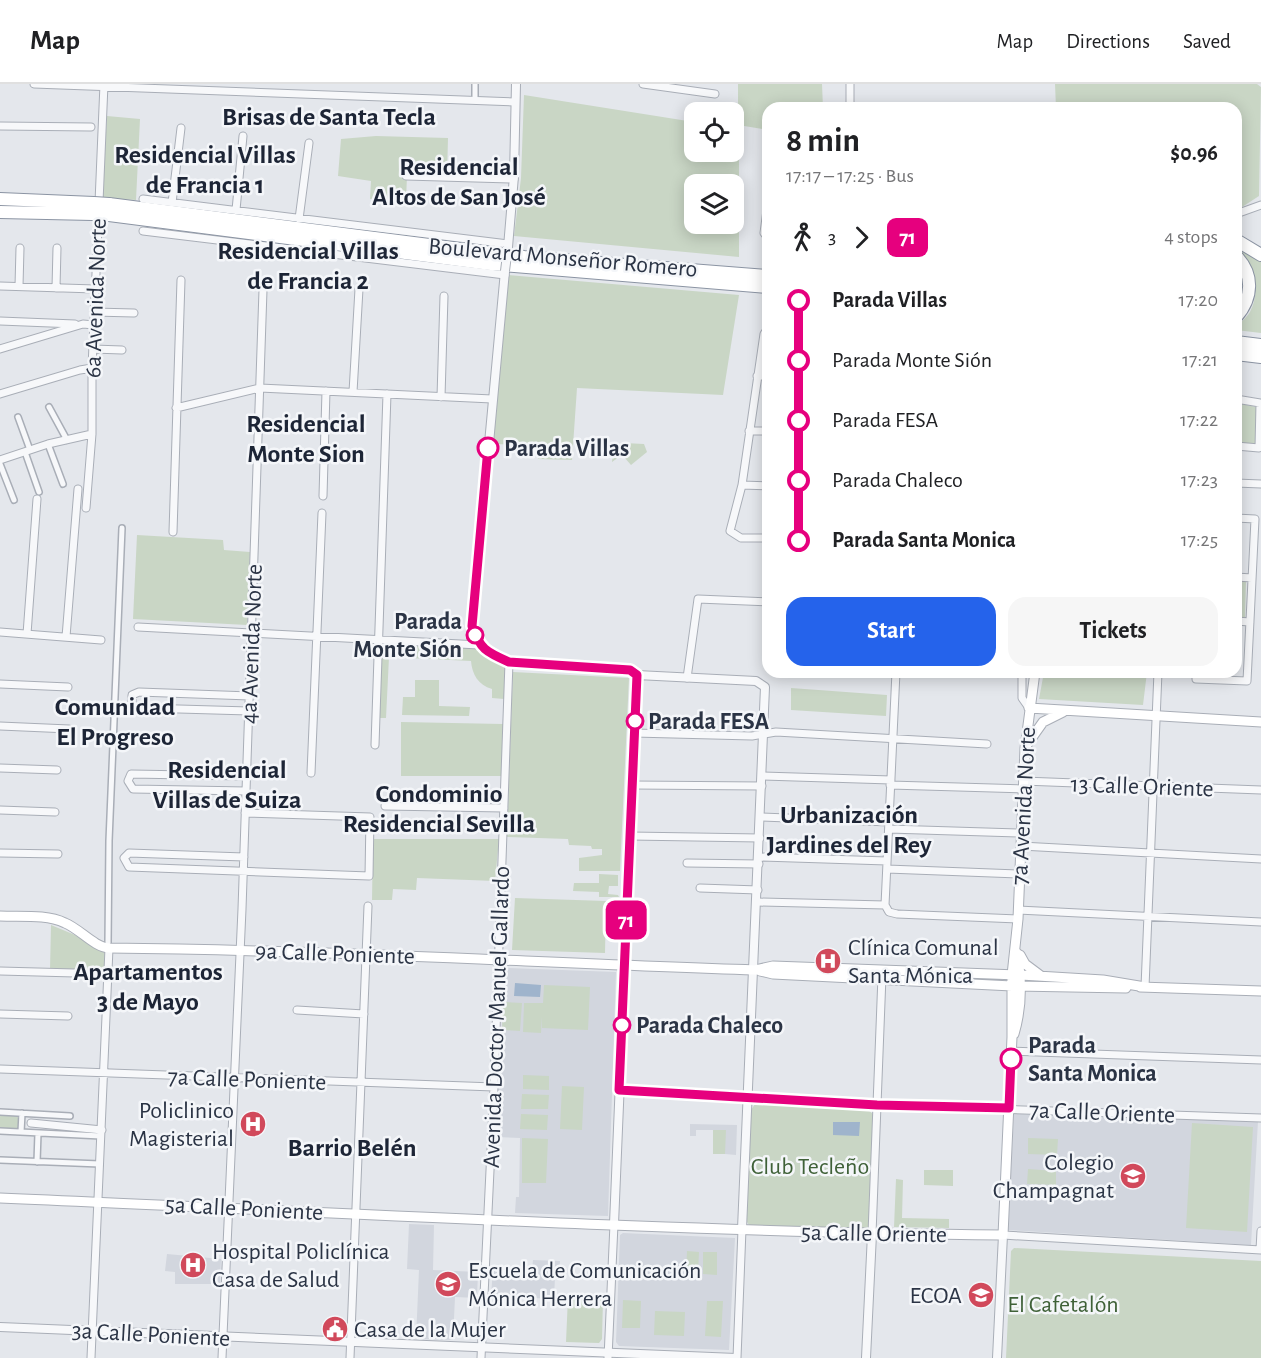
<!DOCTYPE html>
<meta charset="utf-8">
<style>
body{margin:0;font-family:"Alegreya Sans",sans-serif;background:#f6f6f6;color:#202124;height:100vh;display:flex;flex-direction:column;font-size:22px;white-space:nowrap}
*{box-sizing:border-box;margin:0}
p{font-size:20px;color:#757577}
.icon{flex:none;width:33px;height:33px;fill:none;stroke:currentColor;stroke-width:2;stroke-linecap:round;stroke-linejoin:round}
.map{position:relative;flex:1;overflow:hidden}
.drawer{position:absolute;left:762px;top:18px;width:480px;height:576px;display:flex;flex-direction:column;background:#fff;border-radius:18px;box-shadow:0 3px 15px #0003}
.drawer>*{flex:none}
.badge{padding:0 12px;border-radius:9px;font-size:21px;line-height:39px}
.fabs{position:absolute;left:684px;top:18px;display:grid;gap:12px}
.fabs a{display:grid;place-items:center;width:60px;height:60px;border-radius:12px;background:#fff;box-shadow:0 3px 15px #0003;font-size:30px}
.map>.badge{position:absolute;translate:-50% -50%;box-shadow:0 0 0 3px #fff}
.legs{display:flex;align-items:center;gap:9px;height:66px;padding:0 24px;font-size:20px}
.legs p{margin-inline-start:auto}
.headline{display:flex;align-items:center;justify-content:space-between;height:102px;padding:0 24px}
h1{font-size:33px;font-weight:700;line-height:45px}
.action{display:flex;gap:12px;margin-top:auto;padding:12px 24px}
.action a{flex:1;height:69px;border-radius:18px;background:#2563eb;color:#fff;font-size:24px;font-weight:700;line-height:69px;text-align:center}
.action a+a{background:#f6f6f6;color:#202124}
ul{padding:0 24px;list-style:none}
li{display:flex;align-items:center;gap:21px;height:60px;font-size:22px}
li i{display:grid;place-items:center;width:9px;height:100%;margin:0 8px;background:currentColor}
li i::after{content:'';width:15px;height:15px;margin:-8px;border:4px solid;border-radius:50%;background:#fff}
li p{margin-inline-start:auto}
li:first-child i{background:linear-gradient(#0000 50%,currentColor 0)}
li:last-child i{background:linear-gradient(currentColor 50%,#0000 0)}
header{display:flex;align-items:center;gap:36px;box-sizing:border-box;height:84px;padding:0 30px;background:#fff;border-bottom:2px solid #e0e0e0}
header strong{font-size:28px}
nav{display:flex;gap:33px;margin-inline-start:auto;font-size:21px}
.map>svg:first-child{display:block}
.built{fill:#d2d6de}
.green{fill:#c9d6c5;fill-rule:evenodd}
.water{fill:#9fb4cc}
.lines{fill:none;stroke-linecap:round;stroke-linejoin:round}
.pedestrian-casing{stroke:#a9aeb7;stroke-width:8}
.minor-casing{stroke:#a9aeb7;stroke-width:9}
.tertiary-casing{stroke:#a9aeb7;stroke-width:10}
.secondary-casing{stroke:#a9aeb7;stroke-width:11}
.trunk-casing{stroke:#8b94a3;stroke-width:14}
.pedestrian{stroke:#f7f8fa;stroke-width:5}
.minor{stroke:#f7f8fa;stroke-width:7}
.tertiary{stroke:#f7f8fa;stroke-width:8}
.secondary{stroke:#fff;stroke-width:9}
.trunk{stroke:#fff;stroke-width:12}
.tertiary-bridge-casing{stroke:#a9aeb7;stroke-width:10;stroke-linecap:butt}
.trunk-bridge-casing{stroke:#8b94a3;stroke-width:14;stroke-linecap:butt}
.tertiary-bridge{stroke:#f7f8fa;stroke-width:8}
.trunk-bridge{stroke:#fff;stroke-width:12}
.line-1-casing{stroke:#fff;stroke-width:14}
.line-1{stroke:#e6007e;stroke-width:9}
.stop-1-dot{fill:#fff;stroke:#e6007e;stroke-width:3}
.labels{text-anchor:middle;stroke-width:5;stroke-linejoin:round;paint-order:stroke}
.street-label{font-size:24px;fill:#2b3445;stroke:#f4f6f9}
.stop-label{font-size:24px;font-weight:bold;fill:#2b3445;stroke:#f4f6f9;text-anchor:start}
.poi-label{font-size:24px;fill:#2b3445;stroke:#f4f6f9;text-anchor:start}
.park-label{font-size:24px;fill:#3f6138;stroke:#f4f6f9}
.neighbourhood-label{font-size:26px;font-weight:bold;fill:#1d2536;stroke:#f4f6f9}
</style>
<header>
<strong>Map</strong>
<nav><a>Map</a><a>Directions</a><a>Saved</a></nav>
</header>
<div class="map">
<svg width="1261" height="1274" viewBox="0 0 1261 1274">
<rect width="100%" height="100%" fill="#e4e7ec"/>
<path class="built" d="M505 884 616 888 608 1132 515 1129 516 1113H519L520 1054 495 1053Z
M1014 1030 1258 1037 1251 1161 1008 1146Z
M690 1040 737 1041 736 1071 725 1070V1046H696V1052H690Z
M409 1140 434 1141 433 1186 478 1188 477 1214 455 1213 453 1256 416 1255 419 1186 407 1185Z
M623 1149 735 1154 729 1266 619 1262 616 1258 620 1151Z
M167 1170 221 1175 220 1200H175V1188L165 1187Z
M533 1176 560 1177 559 1191 555 1192 554 1215 491 1212 493 1184 532 1186Z"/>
<path class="green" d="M738 0H822L823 24H768V46L738 41Z
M1055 0H1257L1261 3 1259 112 1236 127V24H1056Z
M524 11 694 38V68H734V45H739V173L514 152 521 94ZM694 100H734V140H694Z
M107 32 140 35 136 116 102 114Z
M376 52 448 54 447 93 407 92 406 116 370 115 371 97 338 92 341 55Z
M1236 161 1261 177V249L1236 246C1238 239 1246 235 1250 228 1261 207 1255 179 1236 165Z
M508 191 739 211 723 311 577 304 572 376 538 375V361L493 360Z
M1236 319 1256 323V360L1236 359Z
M624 359 644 360 647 368 631 381 624 373H619L612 378 613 369Z
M137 451 223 456 224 466 250 468 247 541 133 535Z
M1236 497 1246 498 1245 534 1236 533Z
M381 558 476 564 489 575 506 582 504 615 492 614V605C478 601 472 590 471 577L389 573 386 634H378Z
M513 588 629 594 620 787H579V774L602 771V765H592L591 762 569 761 568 755 507 753Z
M1044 588H1147L1143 621 1039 615Z
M415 596H439V622L470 623 469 632 402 631 403 613H415Z
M791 604 887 611 886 632 791 626Z
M401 638 503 640 502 692H401Z
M373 755H499L495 797 417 794 416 806 393 805 392 816H372Z
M599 790 618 791V802H609L608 810 618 811 619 813H599V808L573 807 574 799H599Z
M515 814 606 817 605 869 512 866Z
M51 841 75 851 105 869 104 889 50 886Z
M544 901 590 903 588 946 542 944V932L541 949 523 948 524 919H543Z
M503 918 522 919 520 947 502 946Z
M523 991 549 992V1006L523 1005Z
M562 1002 584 1003 582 1046 560 1045Z
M522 1010 549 1011 548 1025H521Z
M757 1017 864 1022 875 1032 870 1141 864 1147 751 1144 745 1135 751 1026Z
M0 1030H19L18 1046H0Z
M521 1030 548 1031 547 1046 520 1045Z
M1192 1039 1253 1043 1247 1148 1186 1144Z
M713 1046H726L725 1070H713Z
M522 1054 548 1055 546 1099H522Z
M1028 1054 1058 1055 1057 1071 1028 1070Z
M1028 1085 1056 1087V1101L1027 1100Z
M924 1086H953V1102L924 1101Z
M896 1095 903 1096 902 1134 949 1135V1144L894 1143Z
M1014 1164 1261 1177V1274H1006L1011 1167Z
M687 1167 699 1168 698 1190H686Z
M703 1168H717V1191L703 1190Z
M568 1213 603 1215 602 1255 599 1259 566 1258Z
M623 1216 641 1217 640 1244H622Z
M707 1217H723L721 1253 705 1252Z
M655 1227 685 1228 684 1252 654 1251Z"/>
<path class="water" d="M515 899 541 901 540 913 514 912Z
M833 1038H860L859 1052 833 1051Z"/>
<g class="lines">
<defs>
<path id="pedestrian" d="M475 16V0
M49 323 67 356
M18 333 30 366
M48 360 63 400
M25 368 39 408
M0 380 14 416
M108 859 109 757 122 444
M0 1028 70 1032
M0 1047 101 1052
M21 1048 22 1029
M0 1076 100 1080
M37 1078 38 1049"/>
<path id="minor" d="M34 0 515 18
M643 0 715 10
M850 0V24
M0 42 91 43
M406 92 514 95
M143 115 508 160
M768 118 764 149 768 154
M172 119 181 44
M236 126 243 52
M1236 130 1261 121
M299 135 309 59
M143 147 505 191
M0 202 95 205
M19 202 20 164
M56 204 57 164
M94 228 134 229
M0 237 75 240
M768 244 764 250 742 401 730 447 741 454H768
M0 265 83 240 94 241
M93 265 122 266
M757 292H768
M353 308 359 205
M0 310 80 286 92 284
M441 313 444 212
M1236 315 1260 319 1259 364 1236 362
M176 324 260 304 492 315
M749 347H768
M0 376 48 360 92 350
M1236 399 1261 400
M742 401 768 402
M323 412 326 307
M86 424 92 350V284L104 0
M173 448 181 196
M1236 493 1252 494
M1236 537 1250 538
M138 543 479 561
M0 548 101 556
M27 550 37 415
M66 553 78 405
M1022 588V614L1029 624
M1196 588V595L1247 597 1255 435 1236 434
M687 594 698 515 768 518
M0 600 68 603
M249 627 144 624 132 622V611L139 608 250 612
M0 642 69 645
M634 649 752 652 776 648 987 660
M375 661 387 310
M0 684 57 686
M311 689 322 429
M763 692 891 696
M1023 697 1261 706
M632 701 762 702
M890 701 1023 705
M246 707 133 705 128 697 131 690 247 692
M385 722 504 724
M0 726 55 728
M761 733 889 738
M889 745 1021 749
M630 752 760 754
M1021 762 1261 775
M0 769 58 770
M244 773 129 769 124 774 129 783 369 792 370 733 245 729
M759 773 887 777
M687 779 759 780
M887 785 1020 790
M700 804 758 806
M758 818 885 821
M885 821 896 588
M885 821 889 828 897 830 1018 835
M1018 826 1261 838
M0 887 75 889
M1145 903 1158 588
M297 926 364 930
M0 930 68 932
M1012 967 1261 976
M0 985 494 1003
M619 1007 877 1021 1261 1034
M31 1039 102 1046
M872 1150 882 892
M1003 1151 1261 1166
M1260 1166 1261 1147
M91 1274 109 864
M222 1274 242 825 263 206
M350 1274 368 822
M481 1274 494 1003 509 578
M608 1274 614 1140
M737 1274 742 1145"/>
<path id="tertiary" d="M508 163 514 92 516 0
M505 187 472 542C480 565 486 568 509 578L630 587 637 591 756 597 765 603 742 1145
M614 1140 637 591
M0 1243 736 1274
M866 1274 872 1150
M997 1274 1003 1151"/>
<path id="secondary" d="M1029 624 1261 638
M1026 662 1043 638 1063 628
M0 832C21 833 46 830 65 839 80 845 94 863 109 864 324 866 539 879 755 886L773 882 1021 891 1103 896 1145 903
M1020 871 1025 880 1041 892
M760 887 773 890 1012 902 1126 904
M1140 903 1261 907
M1014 950C1022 923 1022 896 1017 869
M0 1114C334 1128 668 1148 1003 1151L1012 953V891L1018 835 1025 664 1035 588"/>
<path id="trunk" d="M0 115 94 119
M109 120 524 173 768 192
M0 128 93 130
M109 131 491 180 768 203
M1236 156 1261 171
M1236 172C1254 190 1253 214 1236 233
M1236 258 1261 261
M1236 270 1261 273"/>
</defs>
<use href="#pedestrian" class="pedestrian-casing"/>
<use href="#minor" class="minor-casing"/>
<use href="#tertiary" class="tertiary-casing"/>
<use href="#secondary" class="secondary-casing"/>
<use href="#trunk" class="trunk-casing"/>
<use href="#pedestrian" class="pedestrian"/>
<use href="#minor" class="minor"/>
<use href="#tertiary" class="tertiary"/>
<use href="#secondary" class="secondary"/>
<use href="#trunk" class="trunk"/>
<defs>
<path id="tertiary-bridge" d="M505 187 508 163"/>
<path id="trunk-bridge" d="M94 119 109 120
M93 130 109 131"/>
</defs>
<use href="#tertiary-bridge" class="tertiary-bridge-casing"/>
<use href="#trunk-bridge" class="trunk-bridge-casing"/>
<use href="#tertiary-bridge" class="tertiary-bridge"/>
<use href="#trunk-bridge" class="trunk-bridge"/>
</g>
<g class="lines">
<defs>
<path id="line-1" d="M488 364 472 542C480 565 486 568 509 578L630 586 637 591 619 1006 877 1021 1009 1024 1011 975"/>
</defs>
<use href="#line-1" class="line-1-casing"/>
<use href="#line-1" class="line-1"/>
</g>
<defs>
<symbol id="hospital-disc" viewBox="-11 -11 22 22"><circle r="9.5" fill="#d1495b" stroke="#f4f6f9"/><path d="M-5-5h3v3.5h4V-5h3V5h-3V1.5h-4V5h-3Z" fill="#fff"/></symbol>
<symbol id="school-disc" viewBox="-11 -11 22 22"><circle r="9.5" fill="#d1495b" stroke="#f4f6f9"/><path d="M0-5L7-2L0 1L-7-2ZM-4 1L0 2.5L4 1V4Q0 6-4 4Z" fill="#fff"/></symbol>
<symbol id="university-disc" viewBox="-11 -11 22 22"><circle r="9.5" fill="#d1495b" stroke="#f4f6f9"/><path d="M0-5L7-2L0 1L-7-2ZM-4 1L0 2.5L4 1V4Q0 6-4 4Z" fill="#fff"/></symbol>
<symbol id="civic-disc" viewBox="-11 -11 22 22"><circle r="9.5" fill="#d1495b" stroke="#f4f6f9"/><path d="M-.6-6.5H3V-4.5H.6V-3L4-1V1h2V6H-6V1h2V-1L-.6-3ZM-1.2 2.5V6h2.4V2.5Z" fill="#fff"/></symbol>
</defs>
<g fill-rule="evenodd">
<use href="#hospital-disc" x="813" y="862" width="30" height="30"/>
<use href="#hospital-disc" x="238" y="1025" width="30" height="30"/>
<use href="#school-disc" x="1118" y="1077" width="30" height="30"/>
<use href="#hospital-disc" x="178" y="1166" width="30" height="30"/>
<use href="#university-disc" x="433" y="1185" width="30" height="30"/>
<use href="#school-disc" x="966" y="1196" width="30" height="30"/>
<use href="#civic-disc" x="320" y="1230" width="30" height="30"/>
</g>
<g class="stop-1-dot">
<circle cx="488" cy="364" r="10"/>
<circle cx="475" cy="551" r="8"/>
<circle cx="635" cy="637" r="8"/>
<circle cx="622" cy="941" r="8"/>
<circle cx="1011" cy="975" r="10"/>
</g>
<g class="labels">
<g class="street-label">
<text transform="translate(563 173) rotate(5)" y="8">Boulevard Monseñor Romero</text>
<text transform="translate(95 214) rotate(-88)" y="8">6a Avenida Norte</text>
<text transform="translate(251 560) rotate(-88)" y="8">4a Avenida Norte</text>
<text transform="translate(1142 702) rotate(2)" y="8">13 Calle Oriente</text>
<text transform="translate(1023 722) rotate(-87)" y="8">7a Avenida Norte</text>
<text transform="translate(335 869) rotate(2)" y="8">9a Calle Poniente</text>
<text transform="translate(496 933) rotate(-88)" y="8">Avenida Doctor Manuel Gallardo</text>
<text transform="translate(247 995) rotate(2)" y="8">7a Calle Poniente</text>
<text transform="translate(1102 1028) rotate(2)" y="8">7a Calle Oriente</text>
<text transform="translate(244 1124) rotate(3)" y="8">5a Calle Poniente</text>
<text transform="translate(874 1149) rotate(1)" y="8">5a Calle Oriente</text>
<text transform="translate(151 1250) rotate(3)" y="8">3a Calle Poniente</text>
</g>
<g class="stop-label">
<text x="504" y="372">Parada Villas</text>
<text x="462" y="545" text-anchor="end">Parada<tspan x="462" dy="28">Monte Sión</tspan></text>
<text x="648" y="645">Parada FESA</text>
<text x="636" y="949">Parada Chaleco</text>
<text x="1028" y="969">Parada<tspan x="1028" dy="28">Santa Monica</tspan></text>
</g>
<g class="poi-label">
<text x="848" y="871">Clínica Comunal<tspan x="848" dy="28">Santa Mónica</tspan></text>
<text x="234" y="1034" text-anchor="end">Policlinico<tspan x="234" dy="28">Magisterial</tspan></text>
<text x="1114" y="1086" text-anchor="end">Colegio<tspan x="1114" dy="28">Champagnat</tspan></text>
<text x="212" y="1175">Hospital Policlínica<tspan x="212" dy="28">Casa de Salud</tspan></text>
<text x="468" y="1194">Escuela de Comunicación<tspan x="468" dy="28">Mónica Herrera</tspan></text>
<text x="962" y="1219" text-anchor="end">ECOA</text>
<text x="354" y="1253">Casa de la Mujer</text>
</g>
<g class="park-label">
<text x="810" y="1090">Club Tecleño</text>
<text x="1063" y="1228">El Cafetalón</text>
</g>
<g class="neighbourhood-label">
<text x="329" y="41">Brisas de Santa Tecla</text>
<text x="205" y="79">Residencial Villas<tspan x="205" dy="30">de Francia 1</tspan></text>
<text x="459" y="91">Residencial<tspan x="459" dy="30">Altos de San José</tspan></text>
<text x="308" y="175">Residencial Villas<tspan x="308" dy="30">de Francia 2</tspan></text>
<text x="306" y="348">Residencial<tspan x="306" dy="30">Monte Sion</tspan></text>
<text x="115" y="631">Comunidad<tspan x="115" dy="30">El Progreso</tspan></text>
<text x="227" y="694">Residencial<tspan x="227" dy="30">Villas de Suiza</tspan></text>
<text x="439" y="718">Condominio<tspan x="439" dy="30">Residencial Sevilla</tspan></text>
<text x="849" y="739">Urbanización<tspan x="849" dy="30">Jardines del Rey</tspan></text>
<text x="148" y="896">Apartamentos<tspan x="148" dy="30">3 de Mayo</tspan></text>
<text x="352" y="1072">Barrio Belén</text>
</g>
</g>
</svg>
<div class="fabs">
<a><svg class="icon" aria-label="locate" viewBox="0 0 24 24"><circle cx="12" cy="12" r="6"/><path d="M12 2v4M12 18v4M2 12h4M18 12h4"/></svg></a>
<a><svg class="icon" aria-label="layers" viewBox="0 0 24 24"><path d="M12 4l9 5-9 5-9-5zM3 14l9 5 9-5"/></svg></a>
</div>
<b class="badge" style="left:626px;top:836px;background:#e6007e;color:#fff">71</b>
<section class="drawer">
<div class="headline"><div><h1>8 min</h1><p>17:17 – 17:25 · Bus</p></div><b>$0.96</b></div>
<div class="legs"><svg class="icon" aria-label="walk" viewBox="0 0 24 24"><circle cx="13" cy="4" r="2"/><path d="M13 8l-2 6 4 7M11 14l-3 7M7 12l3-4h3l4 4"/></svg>3<svg class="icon" aria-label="forward" viewBox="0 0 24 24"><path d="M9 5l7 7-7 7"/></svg><b class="badge" style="background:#e6007e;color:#fff">71</b><p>4 stops</p></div>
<ul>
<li><i style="color:#e6007e"></i><b>Parada Villas</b><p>17:20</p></li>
<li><i style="color:#e6007e"></i><span>Parada Monte Sión</span><p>17:21</p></li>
<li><i style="color:#e6007e"></i><span>Parada FESA</span><p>17:22</p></li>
<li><i style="color:#e6007e"></i><span>Parada Chaleco</span><p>17:23</p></li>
<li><i style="color:#e6007e"></i><b>Parada Santa Monica</b><p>17:25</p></li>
</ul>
<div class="action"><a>Start</a><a>Tickets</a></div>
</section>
</div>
